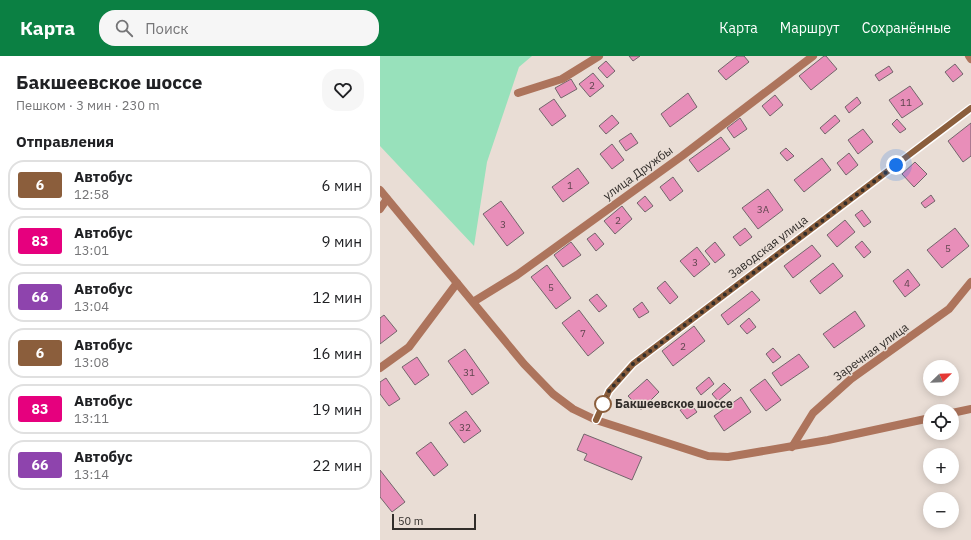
<!DOCTYPE html>
<html lang="ru">
<meta charset="utf-8">
<style>
body{margin:0;font-family:"IBM Plex Sans",sans-serif;background:#f6f6f6;color:#202124;height:100vh;display:flex;flex-direction:column;font-size:15px;white-space:nowrap}
*{box-sizing:border-box;margin:0}
p{font-size:13px;color:#757577}
.icon{flex:none;width:22px;height:22px;fill:none;stroke:currentColor;stroke-width:2;stroke-linecap:round;stroke-linejoin:round}
.map{position:relative;flex:1;overflow:hidden}
.details{display:flex;flex-direction:column;background:#fff;width:380px}
.details>*{flex:none}
.badge{padding:0 8px;border-radius:3px;font-size:14px;line-height:26px}
.needle{width:26px;rotate:67deg}
.tools{position:absolute;left:543px;top:304px;display:grid;gap:8px}
.tools a{display:grid;place-items:center;width:36px;height:36px;border-radius:50%;background:#fff;box-shadow:0 2px 10px #0003;font-size:20px}
.scale{position:absolute;left:12px;bottom:10px;width:84px;box-sizing:border-box;padding-left:4px;border:2px solid #312d2a;border-top:0;font-size:11px;line-height:14px;white-space:nowrap;color:#312d2a;-webkit-text-stroke:3px #e9ddd5;paint-order:stroke}
.you{position:absolute;width:20px;height:20px;margin:-10px;border:3px solid #fff;border-radius:50%;background:#1a73e8;box-shadow:0 0 0 6px #1a73e833}
.map>.badge{position:absolute;translate:-50% -50%;box-shadow:0 0 0 2px #fff}
h2{padding:0 16px;font-size:15px;line-height:36px}
.round{display:grid;place-items:center;flex:none;width:42px;height:42px;border-radius:16px;background:#f6f6f6}
.headline{display:flex;align-items:center;justify-content:space-between;height:68px;padding:0 16px}
h1{font-size:19px;font-weight:700;line-height:30px}
ul{padding:0;list-style:none}
li{display:flex;align-items:center;gap:12px;height:50px;margin:0 8px 6px;padding:0 8px;border:2px solid #e0e0e0;border-radius:16px}
li div{flex:1}
li b{display:block;font-size:15px}
li em{font-style:normal}
li .badge{min-width:44px;font-weight:700;text-align:center}
header{display:flex;align-items:center;gap:24px;box-sizing:border-box;height:56px;padding:0 20px;background:#0b8043;color:#fff}
header strong{font-size:19px}
nav{display:flex;gap:22px;margin-inline-start:auto;font-size:14px}
.search{width:280px;height:36px;background:#f6f6f6;display:flex;align-items:center;gap:10px;box-sizing:border-box;padding:0 14px;border-radius:16px;color:#757577;font-size:15px}
main{display:flex;flex:1;min-height:0}
.map>svg:first-child{display:block}
.green{fill:#98e1bb}
.building{fill:#e88eb9;stroke:#72666b}
.lines{fill:none;stroke-linecap:round;stroke-linejoin:round}
.minor{stroke:#ad745c;stroke-width:8}
.tertiary{stroke:#ad745c;stroke-width:8}
.line-casing{stroke:#fff;stroke-width:9}
.line{stroke:#8b5e3c;stroke-width:6}
.walk{stroke:#312d2a;stroke-width:4;stroke-dasharray:0 7.2}
.stop-dot{fill:#fff;stroke:#8b5e3c;stroke-width:2}
.labels{text-anchor:middle;stroke-width:3;stroke-linejoin:round;paint-order:stroke}
.number-label{font-size:10px;fill:#5f454e}
.street-label{font-size:12px;fill:#312d2a;stroke:#e9ddd5}
.stop-label{font-size:12px;font-weight:bold;fill:#312d2a;stroke:#e9ddd5;text-anchor:start}
</style>
<header>
<strong>Карта</strong>
<div class="search"><svg class="icon" aria-label="search" viewBox="0 0 24 24"><circle cx="10" cy="10" r="6"/><path d="M15 15l6 6"/></svg>Поиск</div>
<nav><a>Карта</a><a>Маршрут</a><a>Сохранённые</a></nav>
</header>
<main>
<section class="details">
<div class="headline"><div><h1>Бакшеевское шоссе</h1><p>Пешком · 3 мин · 230 m</p></div><a class="round"><svg class="icon" aria-label="heart" viewBox="0 0 24 24"><path d="M12 20l-8-8c-3-5 5-10 8-4 3-6 11-1 8 4z"/></svg></a></div>
<h2>Отправления</h2>
<ul>
<li><span class="badge" style="background:#8b5e3c;color:#fff">6</span><div><b>Автобус</b><p>12:58</p></div><em>6 мин</em></li>
<li><span class="badge" style="background:#e6007e;color:#fff">83</span><div><b>Автобус</b><p>13:01</p></div><em>9 мин</em></li>
<li><span class="badge" style="background:#8e44ad;color:#fff">66</span><div><b>Автобус</b><p>13:04</p></div><em>12 мин</em></li>
<li><span class="badge" style="background:#8b5e3c;color:#fff">6</span><div><b>Автобус</b><p>13:08</p></div><em>16 мин</em></li>
<li><span class="badge" style="background:#e6007e;color:#fff">83</span><div><b>Автобус</b><p>13:11</p></div><em>19 мин</em></li>
<li><span class="badge" style="background:#8e44ad;color:#fff">66</span><div><b>Автобус</b><p>13:14</p></div><em>22 мин</em></li>
</ul>
</section>
<div class="map">
<svg width="591" height="484" viewBox="0 0 591 484">
<rect width="100%" height="100%" fill="#e9ddd5"/>
<path class="green" d="M0 0H152L139 11 107 106 94 190 0 90Z"/>
<path class="building" d="M249 0H260L253 5Z
M357 0H364L369 6 346 24 338 15Z
M444 0H446L457 13 431 34 419 20Z
M226 5 235 15 227 22 218 12Z
M575 8 583 18 573 26 565 16Z
M509 10 513 16 499 25 495 19Z
M213 17 224 30 210 41 199 28Z
M191 23 197 33 181 42 175 32Z
M530 30 543 48 522 62 509 44Z
M308 37 317 51 290 71 281 58Z
M395 39 403 49 390 60 382 50Z
M477 41 481 47 469 57 465 51Z
M174 43 186 60 172 70 159 53Z
M232 59 239 67 226 78 219 70Z
M455 59 460 65 445 78 440 72Z
M360 62 367 73 354 82 347 72Z
M517 63 526 73 520 77 512 68Z
M591 67V100L583 106 568 85Z
M483 73 493 86 478 98 468 84Z
M251 77 258 87 246 95 239 85Z
M341 81 350 93 318 116 309 104Z
M232 88 244 104 232 113 220 98Z
M406 92 414 100 407 105 400 97Z
M469 97 478 109 466 119 457 107Z
M442 102 451 114 424 136 414 124Z
M535 106 547 118 534 131 522 118Z
M198 112 209 127 183 146 172 131Z
M293 121 303 135 290 145 280 131Z
M388 133 403 154 378 173 362 152Z
M551 139 555 145 545 152 541 147Z
M265 140 273 150 265 156 257 147Z
M121 145 144 177 127 190 103 158Z
M242 150 252 163 235 178 224 165Z
M482 154 491 166 484 171 475 159Z
M465 164 475 176 457 191 447 179Z
M365 172 372 181 360 190 353 181Z
M575 172 589 190 562 212 547 194Z
M215 177 224 188 216 195 207 183Z
M482 185 491 196 484 202 475 191Z
M191 186 201 199 183 211 174 199Z
M335 186 345 199 335 207 325 195Z
M432 189 441 200 413 222 404 210Z
M317 191 330 208 314 221 300 205Z
M453 207 463 220 440 238 430 225Z
M167 209 191 242 176 253 151 221Z
M528 213 540 229 525 241 513 225Z
M285 225 298 241 290 248 277 232Z
M372 235 380 244 348 269 341 259Z
M217 238 227 250 219 256 209 244Z
M262 246 269 256 259 262 253 253Z
M199 254 224 287 208 300 182 267Z
M475 255 485 270 454 292 443 278Z
M4 259 17 275 0 288V262Z
M369 262 376 271 367 278 360 270Z
M314 270 325 285 293 310 282 295Z
M393 292 401 301 393 307 386 298Z
M85 293 109 327 92 339 68 305Z
M419 298 429 311 401 330 392 317Z
M37 301 49 319 35 329 22 311Z
M329 321 334 328 321 339 316 332Z
M6 322 20 343 9 350 0 338V326Z
M267 323 279 336 261 354 248 340Z
M385 323 401 344 386 355 370 334Z
M344 327 351 334 338 345 332 338Z
M361 341 371 356 344 375 334 360Z
M310 347 317 356 307 363 300 354Z
M86 355 101 375 84 387 69 367Z
M204 378 262 401 252 424 204 404 207 398 197 394Z
M51 386 68 409 54 420 36 397Z
M0 414 25 446 12 456 0 441Z"/>
<g class="lines">
<path class="minor" d="M589 0 591 3
M138 37 182 23 219 0
M0 153 7 143
M93 246 137 219 302 100 433 0
M0 312 29 291 77 227
M216 364 229 335 253 308 591 52
M412 391 433 357 471 323 569 253 591 226"/>
<path class="tertiary" d="M0 134 144 308 173 338 193 353 216 364 328 400 348 401 448 384 550 362
M572 357 591 353"/>
</g>
<g class="lines">
<defs>
<path id="line" d="M216 364 229 335 253 308 591 52"/>
</defs>
<use href="#line" class="line-casing"/>
<use href="#line" class="line"/>
<path class="walk" d="M223 348 229 335 253 308 516 109"/>
</g>
<circle class="stop-dot" cx="223" cy="348" r="8"/>
<g class="labels">
<g class="number-label">
<text x="212" y="33">2</text>
<text x="526" y="50">11</text>
<text x="190" y="133">1</text>
<text x="383" y="157">3А</text>
<text x="238" y="168">2</text>
<text x="123" y="172">3</text>
<text x="568" y="196">5</text>
<text x="315" y="210">3</text>
<text x="527" y="231">4</text>
<text x="171" y="235">5</text>
<text x="203" y="281">7</text>
<text x="303" y="294">2</text>
<text x="89" y="320">31</text>
<text x="85" y="375">32</text>
</g>
<g class="street-label">
<text transform="translate(258 117) rotate(-36)" y="4">улица Дружбы</text>
<text transform="translate(388 191) rotate(-37)" y="4">Заводская улица</text>
<text transform="translate(491 296) rotate(-36)" y="4">Заречная улица</text>
</g>
<g class="stop-label">
<text x="235" y="352">Бакшеевское шоссе</text>
</g>
</g>
</svg>
<div class="tools">
<a><svg class="needle" viewBox="-14 -14 28 28"><path d="M0-13l5 13h-10z" fill="#e53935"/><path d="M0 13l5-13h-10z" fill="#757577"/></svg></a>
<a><svg class="icon" aria-label="locate" viewBox="0 0 24 24"><circle cx="12" cy="12" r="6"/><path d="M12 2v4M12 18v4M2 12h4M18 12h4"/></svg></a>
<a>+</a>
<a>−</a>
</div>
<div class="scale">50 m</div>
<div class="you" style="left:516px;top:109px"></div>
</div>
</main>
